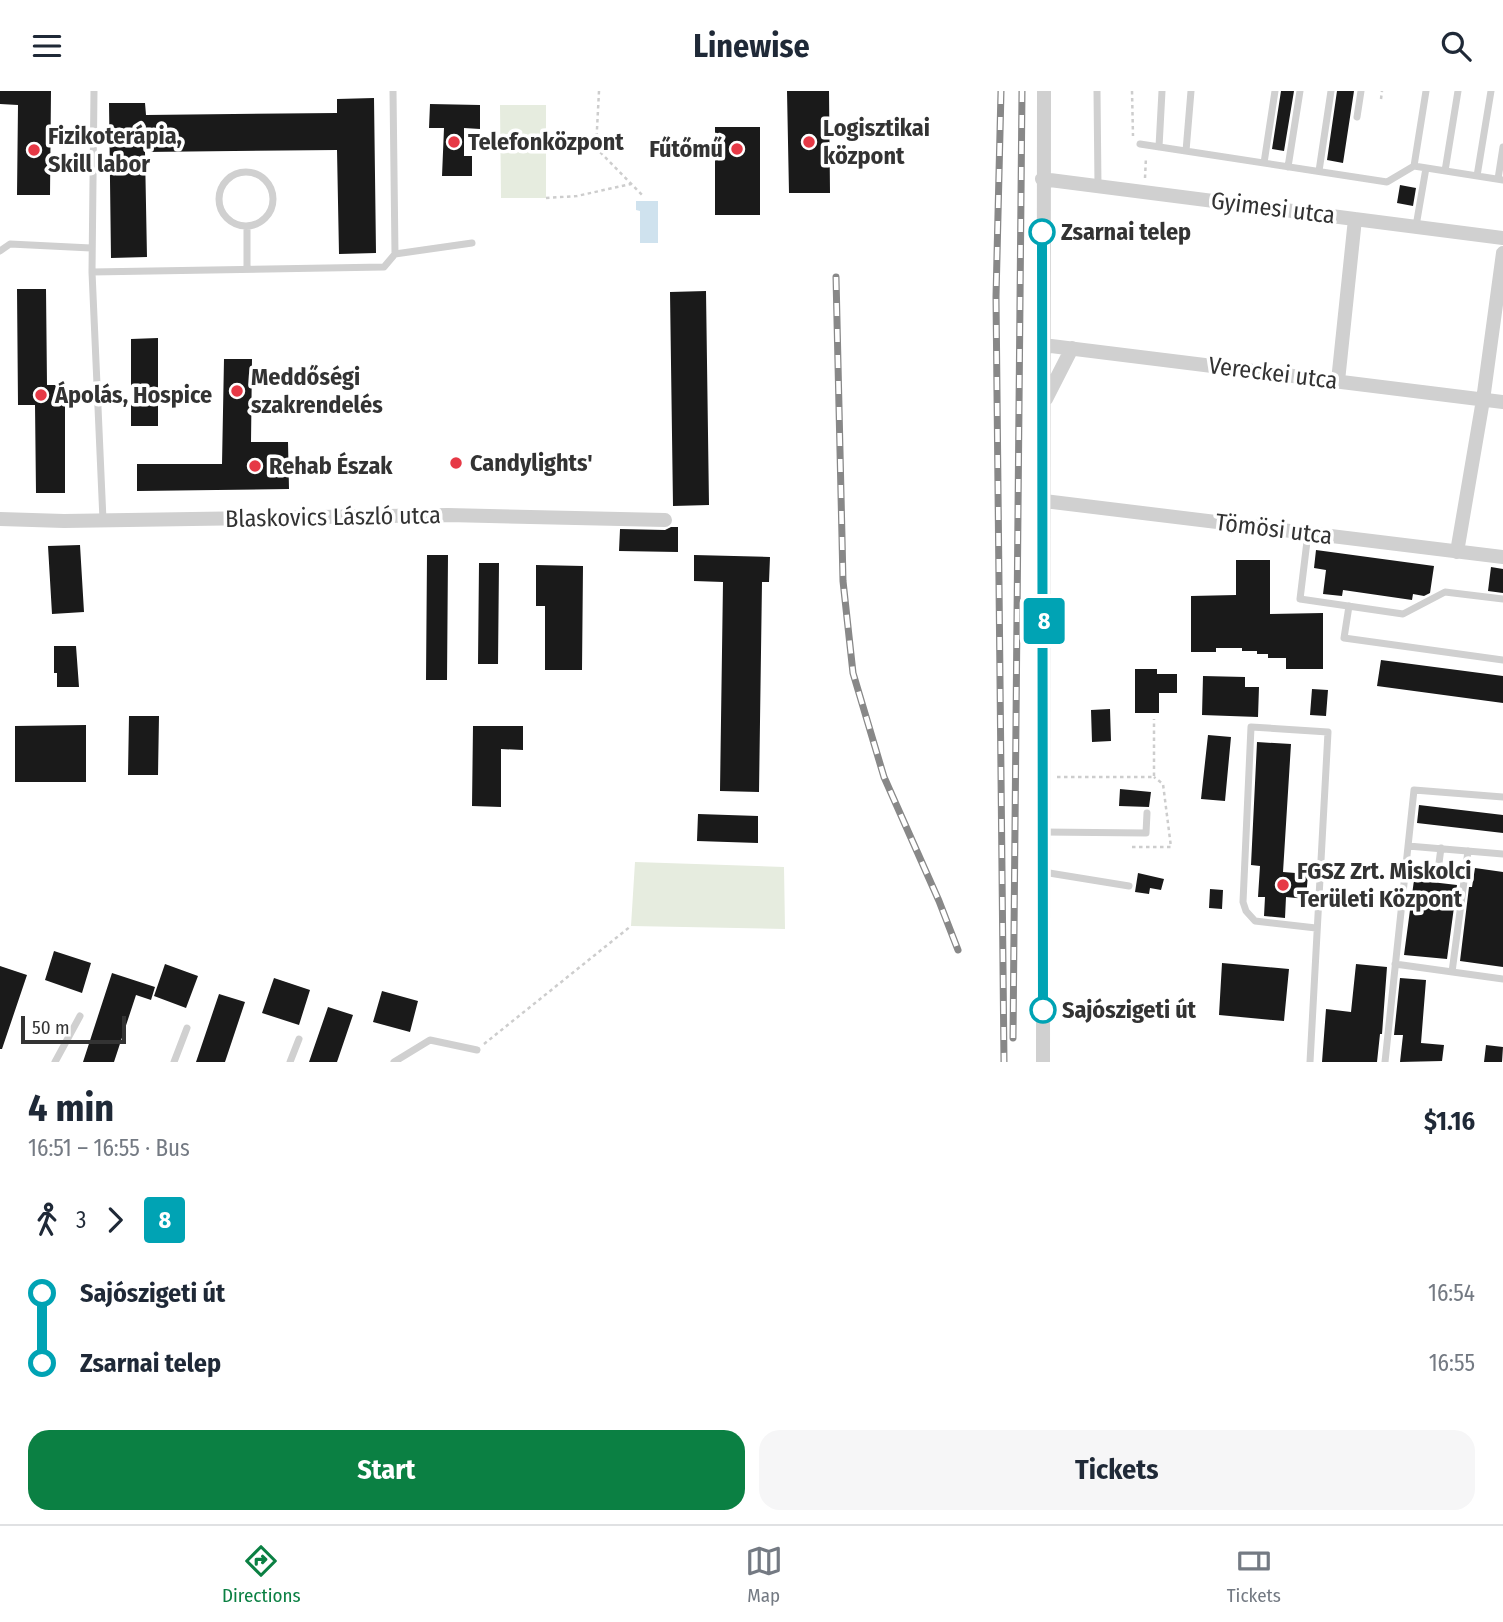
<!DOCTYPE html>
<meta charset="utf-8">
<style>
body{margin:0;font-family:"Fira Sans Condensed",sans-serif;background:#f6f6f7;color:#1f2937;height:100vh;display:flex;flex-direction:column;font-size:26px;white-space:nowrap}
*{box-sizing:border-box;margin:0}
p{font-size:23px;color:#747a83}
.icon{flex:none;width:38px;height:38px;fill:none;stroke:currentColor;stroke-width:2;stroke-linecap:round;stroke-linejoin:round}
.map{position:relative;height:971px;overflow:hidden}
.panel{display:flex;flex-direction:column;background:#fff;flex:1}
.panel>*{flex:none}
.badge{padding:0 14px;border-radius:5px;font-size:24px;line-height:46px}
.scale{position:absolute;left:21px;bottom:18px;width:105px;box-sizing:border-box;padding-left:7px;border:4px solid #333;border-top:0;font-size:19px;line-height:24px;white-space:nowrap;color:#333;-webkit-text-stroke:5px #fff;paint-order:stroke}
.map>.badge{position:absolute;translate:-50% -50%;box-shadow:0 0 0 4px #fff}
.legs{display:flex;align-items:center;gap:10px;height:77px;padding:0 28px;font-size:23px}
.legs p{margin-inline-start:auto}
.overview{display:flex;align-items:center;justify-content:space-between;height:119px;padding:0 28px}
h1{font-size:38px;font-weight:700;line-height:52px}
.primary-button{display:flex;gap:14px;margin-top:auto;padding:14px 28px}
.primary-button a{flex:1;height:80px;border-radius:21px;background:#0b8043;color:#fff;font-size:28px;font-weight:700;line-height:80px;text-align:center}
.primary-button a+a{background:#f6f6f7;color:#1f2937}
ul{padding:0 28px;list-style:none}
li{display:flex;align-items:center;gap:24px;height:70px;font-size:26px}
li i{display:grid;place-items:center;width:10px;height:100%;margin:0 9px;background:currentColor}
li i::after{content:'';width:18px;height:18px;margin:-9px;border:5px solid;border-radius:50%;background:#fff}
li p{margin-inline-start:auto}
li:first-child i{background:linear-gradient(#0000 50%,currentColor 0)}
li:last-child i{background:linear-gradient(currentColor 50%,#0000 0)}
header{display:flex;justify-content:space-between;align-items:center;height:91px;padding:0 28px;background:#fff;font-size:32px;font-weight:700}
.menu{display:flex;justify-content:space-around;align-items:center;height:98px;border-top:2px solid #e0e1e3;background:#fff;font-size:19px;color:#747a83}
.menu a{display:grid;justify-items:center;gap:4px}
.menu .current{color:#0b8043}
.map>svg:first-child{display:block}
.green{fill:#e6ecdf}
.water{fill:#cfe2ee}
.building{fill:#1a1a1a}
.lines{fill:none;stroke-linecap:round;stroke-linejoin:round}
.path{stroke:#cdcdcd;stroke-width:2.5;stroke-dasharray:3.5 3.5;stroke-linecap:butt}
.lane{stroke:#d0d0d0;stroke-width:7}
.street{stroke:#d0d0d0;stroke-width:14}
.rail-casing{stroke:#888;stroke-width:7}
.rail{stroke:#fff;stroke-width:4.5;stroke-dasharray:13;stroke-linecap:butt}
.line-1-casing{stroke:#fff;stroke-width:16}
.line-1{stroke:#00a3b4;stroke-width:10}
.poi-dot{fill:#e63946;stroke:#fff;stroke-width:2.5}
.stop-1-dot{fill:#fff;stroke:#00a3b4;stroke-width:3.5}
.labels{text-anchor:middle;stroke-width:7;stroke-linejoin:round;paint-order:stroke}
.poi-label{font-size:24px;font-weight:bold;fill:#333;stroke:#fff;text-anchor:start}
.street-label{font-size:24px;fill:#333;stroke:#fff}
.stop-label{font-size:24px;font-weight:bold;fill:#333;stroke:#fff;text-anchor:start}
</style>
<header><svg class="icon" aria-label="menu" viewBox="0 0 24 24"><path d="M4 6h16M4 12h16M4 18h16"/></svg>Linewise<svg class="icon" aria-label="search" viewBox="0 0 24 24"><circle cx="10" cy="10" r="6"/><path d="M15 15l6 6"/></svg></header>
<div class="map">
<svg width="1503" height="971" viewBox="0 0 1503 971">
<rect width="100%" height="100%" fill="#fff"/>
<path class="green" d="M500 14H546V107H501Z
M635 771 784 776 785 838 631 835Z"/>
<path class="water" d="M636 110H658V152H640V120L636 119Z"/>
<path class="building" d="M0 0H51L50 104H17L18 14 0 13Z
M787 0H829L830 102H789Z
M1281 0H1294L1284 60 1272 58Z
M1337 0H1354L1343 72 1327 69Z
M374 7 376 162 339 163 337 59 145 61 147 166 111 167 109 12H145L146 24 337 22V8Z
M430 13 480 14V38L464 37V65H472V85H442L444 37H429Z
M715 36H760V124H715Z
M1400 94 1416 97 1413 115 1397 112Z
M17 198H46L47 294H65V402H36L35 314H18Z
M706 200 709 414 673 415 670 201Z
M158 247V335H131V248Z
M224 268H252L251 351H288L289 398 137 400V373H222Z
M671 436H678V461L619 460 620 438 665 439Z
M80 454 84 521 52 523 48 455Z
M1316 459 1434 475 1430 502 1424 505 1413 503 1412 509 1343 499 1342 505 1323 503 1326 479 1314 477Z
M427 464H448L447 589H426Z
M694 464 770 466 769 491H762L759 701 720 700 723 491 694 490Z
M1236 469H1270V523L1323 522V578H1286V567H1268V563H1257V560H1242V557H1216V561H1191V505L1236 504Z
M479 472H499L498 573H478Z
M536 474 583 475 582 579H545V515H536Z
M1491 476 1503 478V502L1488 500Z
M54 555H76L79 596H57V582H54Z
M1381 569 1503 585V612L1377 595Z
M1135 578H1157V583H1177V602H1159V622H1135Z
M1203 585 1245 586V596H1259L1258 626 1202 624Z
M1312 598 1328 599 1326 625 1310 624Z
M1110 618 1111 650 1092 651 1091 619Z
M129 625H159L158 684H128Z
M86 634V691H15V635Z
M473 635H523V659L501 658V716L472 715Z
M1208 644 1231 646 1225 710 1201 708Z
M1257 651 1291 653 1283 781 1308 783 1306 808 1286 806 1285 827 1264 825 1265 806H1258L1260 775 1251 774Z
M1120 698 1151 701 1149 716 1119 715Z
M1419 714 1503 724V742L1417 732Z
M698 723 758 725V752L697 750Z
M1475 777 1503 781V876L1460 870 1469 796H1472Z
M1138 782 1164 788 1161 799 1150 797 1149 803 1135 801Z
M1414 789 1457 794 1447 868 1404 864Z
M1210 798 1223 799 1222 818 1209 817Z
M54 860 91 872 82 902 45 889Z
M1222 872 1289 878 1284 930 1219 924Z
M165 873 198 885 186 917 154 905Z
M1356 873 1387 876 1382 943H1380L1377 971H1322L1326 918 1351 921Z
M0 875 27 884 2 958H0Z
M112 882 155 896 151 909 136 904 114 971H83Z
M274 887 310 899 299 934 262 922Z
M1400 887 1426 889 1421 952 1444 954 1442 970 1400 971 1403 944H1394Z
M382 900 418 910 410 941 373 931Z
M219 903 245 911 225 971H196Z
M328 916 353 924 337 971H309Z
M1486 954 1503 956 1502 971H1484Z"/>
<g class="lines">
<path class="path" d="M599 0 596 57 643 105
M1132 0 1133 45
M1381 8 1382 0
M1145 87 1146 66
M546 107 577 105 631 93
M1057 686H1154V628
M1132 756H1171L1163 693 1154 686
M484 953 631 835"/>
<path class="lane" d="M94 0 92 181 103 429
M1097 0 1098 95
M1357 26 1361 0
M1140 53 1387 91 1414 75 1503 89
M1159 56 1162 0
M1186 60 1191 0
M1264 72 1275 0
M1414 75 1426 0
M1288 76 1300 0
M1319 80 1331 0
M1445 80 1458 0
M219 108a27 27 0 1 1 54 0a27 27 0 1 1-54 0Z
M1477 85 1491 0
M1498 88 1503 56
M1416 135 1426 77
M0 160 10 153 91 157
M395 163 472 152
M247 178V135
M92 181 384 176 395 163 393 0
M1308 442 1300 508 1403 523 1445 501 1503 508
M1349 515 1344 547 1503 569
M1043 741 1146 742 1147 722
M1408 755 1503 763
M1043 781 1129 795
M1437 787 1441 757
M1395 873 1503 888
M1452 881 1468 760
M55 971 80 925
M174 971 187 937
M290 971 299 948
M394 971 430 949 477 959
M1310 971 1328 641 1251 636 1243 811 1246 820 1255 830 1316 837
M1385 971 1414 699 1503 706"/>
<path class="street" d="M1042 88 1503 147
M1043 254 1503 311
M1338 290 1355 128
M1046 308 1072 257
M1044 410 1503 466
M0 428 64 430 448 424 665 429
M1457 461 1483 309 1503 162
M1043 971 1044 0"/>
<defs>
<path id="rail" d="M1001 0 996 206 1004 971
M836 186 843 490 853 582 884 686 939 810 958 859
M1013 947 1022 0"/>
</defs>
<use href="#rail" class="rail-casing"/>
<use href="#rail" class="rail"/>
</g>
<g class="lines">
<defs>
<path id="line-1" d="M1042 141 1043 919"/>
</defs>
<use href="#line-1" class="line-1-casing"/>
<use href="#line-1" class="line-1"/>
</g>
<g class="poi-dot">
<circle cx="454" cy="51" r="7"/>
<circle cx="809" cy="51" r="7"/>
<circle cx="737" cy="58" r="7"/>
<circle cx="34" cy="59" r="7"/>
<circle cx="237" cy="300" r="7"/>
<circle cx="41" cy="304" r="7"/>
<circle cx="456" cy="372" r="7"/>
<circle cx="255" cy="375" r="7"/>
<circle cx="1283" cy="794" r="7"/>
</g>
<g class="stop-1-dot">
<circle cx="1042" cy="141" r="12"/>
<circle cx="1043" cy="919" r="12"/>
</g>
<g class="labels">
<g class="poi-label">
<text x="823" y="45">Logisztikai<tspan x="823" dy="28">központ</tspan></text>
<text x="48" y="53">Fizikoterápia,<tspan x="48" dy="28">Skill labor</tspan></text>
<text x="468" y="59">Telefonközpont</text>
<text x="723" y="66" text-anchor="end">Fűtőmű</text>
<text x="251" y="294">Meddőségi<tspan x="251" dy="28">szakrendelés</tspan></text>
<text x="55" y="312">Ápolás, Hospice</text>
<text x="470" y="380">Candylights'</text>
<text x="269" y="383">Rehab Észak</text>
<text x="1297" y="788">FGSZ Zrt. Miskolci<tspan x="1297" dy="28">Területi Központ</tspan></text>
</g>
<g class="street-label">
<text transform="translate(1273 117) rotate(7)" y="8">Gyimesi utca</text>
<text transform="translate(1273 282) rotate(7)" y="8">Vereckei utca</text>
<text transform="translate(333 426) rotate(-1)" y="8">Blaskovics László utca</text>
<text transform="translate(1274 438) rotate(7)" y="8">Tömösi utca</text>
</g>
<g class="stop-label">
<text x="1061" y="149">Zsarnai telep</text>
<text x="1062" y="927">Sajószigeti út</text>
</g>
</g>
</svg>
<div class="scale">50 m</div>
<b class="badge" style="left:1044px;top:530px;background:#00a3b4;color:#fff">8</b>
</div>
<section class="panel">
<div class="overview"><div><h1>4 min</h1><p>16:51 – 16:55 · Bus</p></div><b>$1.16</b></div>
<div class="legs"><svg class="icon" aria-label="walk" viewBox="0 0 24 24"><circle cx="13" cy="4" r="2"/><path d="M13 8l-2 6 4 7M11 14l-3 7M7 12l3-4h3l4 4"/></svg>3<svg class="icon" aria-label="forward" viewBox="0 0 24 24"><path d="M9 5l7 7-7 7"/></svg><b class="badge" style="background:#00a3b4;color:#fff">8</b></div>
<ul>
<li><i style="color:#00a3b4"></i><b>Sajószigeti út</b><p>16:54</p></li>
<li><i style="color:#00a3b4"></i><b>Zsarnai telep</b><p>16:55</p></li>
</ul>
<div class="primary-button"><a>Start</a><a>Tickets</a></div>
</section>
<nav class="menu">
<a class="current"><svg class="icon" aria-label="directions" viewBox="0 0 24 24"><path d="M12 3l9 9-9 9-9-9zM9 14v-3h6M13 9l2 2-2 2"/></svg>Directions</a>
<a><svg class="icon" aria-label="map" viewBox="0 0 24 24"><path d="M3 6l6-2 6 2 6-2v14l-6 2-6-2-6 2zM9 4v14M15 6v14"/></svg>Map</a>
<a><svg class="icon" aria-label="tickets" viewBox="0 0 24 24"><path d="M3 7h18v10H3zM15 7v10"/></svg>Tickets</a>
</nav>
